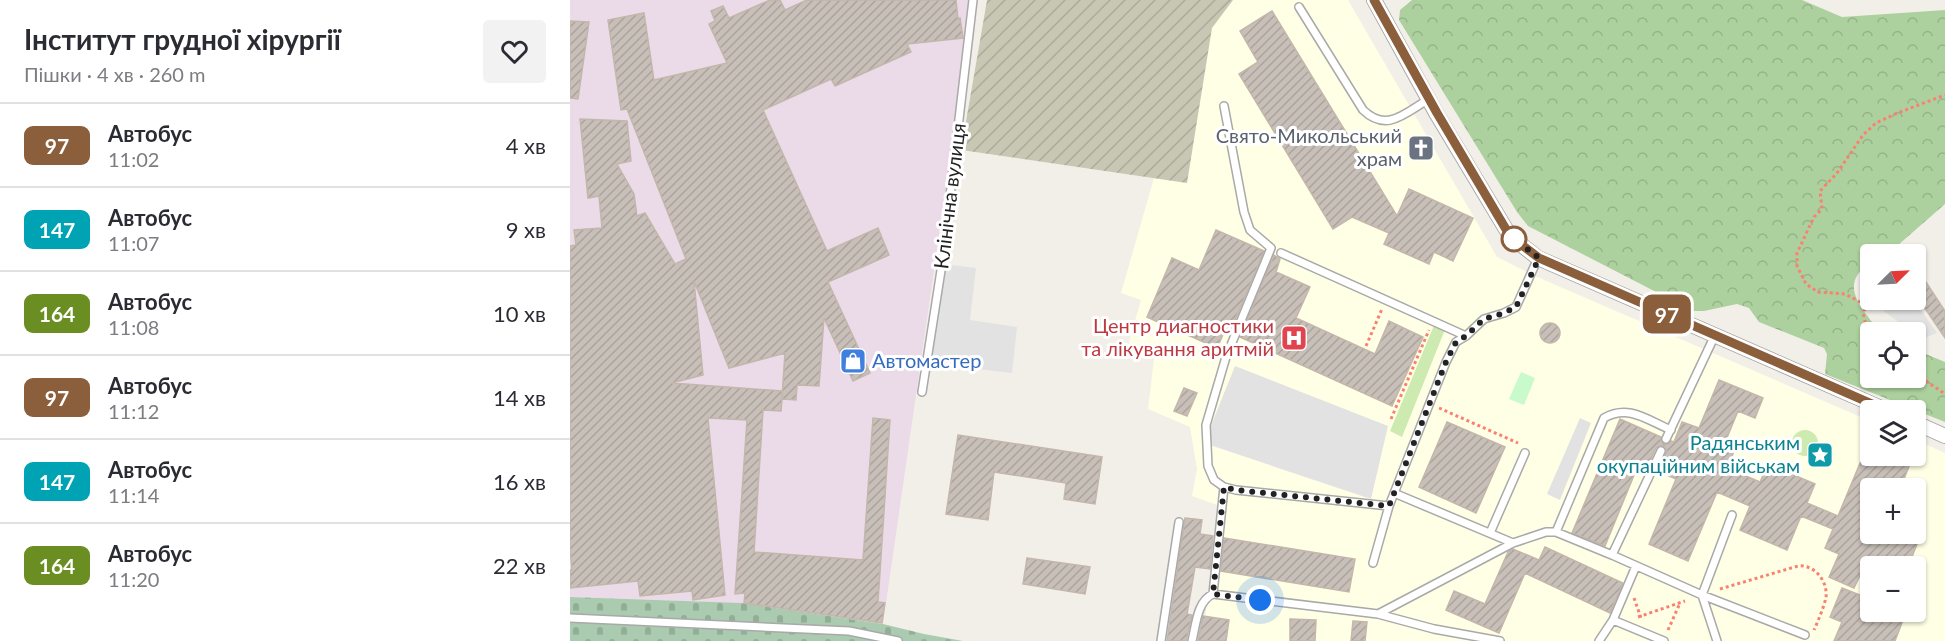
<!DOCTYPE html>
<html lang="uk">
<meta charset="utf-8">
<style>
body{margin:0;font-family:Lato,sans-serif;background:#f2f2f3;color:#2b2b33;height:100vh;display:flex;flex-direction:column;font-size:22px;white-space:nowrap}
*{box-sizing:border-box;margin:0}
p{font-size:20px;color:#7c7c81}
.icon{flex:none;width:33px;height:33px;fill:none;stroke:currentColor;stroke-width:2;stroke-linecap:round;stroke-linejoin:round}
.map{position:relative;flex:1;overflow:hidden}
.drawer{display:flex;flex-direction:column;background:#fff;width:570px}
.drawer>*{flex:none}
.badge{padding:0 12px;border-radius:9px;font-size:21px;line-height:39px}
.needle{width:39px;rotate:66deg}
.controls{position:absolute;left:1290px;top:244px;display:grid;gap:12px}
.controls a{display:grid;place-items:center;width:66px;height:66px;border-radius:6px;background:#fff;box-shadow:0 2px 4px #0004;font-size:30px}
.you{position:absolute;width:30px;height:30px;margin:-15px;border:4px solid #fff;border-radius:50%;background:#1a73e8;box-shadow:0 0 0 9px #1a73e833}
.map>.badge{position:absolute;translate:-50% -50%;box-shadow:0 0 0 3px #fff}
.round{display:grid;place-items:center;flex:none;width:63px;height:63px;border-radius:6px;background:#f2f2f3}
.head{display:flex;align-items:center;justify-content:space-between;height:102px;padding:0 24px}
h1{font-size:28px;font-weight:700;line-height:45px}
ul{padding:0;list-style:none}
li{display:flex;align-items:center;gap:18px;height:84px;padding:0 24px;border-top:2px solid #e1e1e2}
li div{flex:1}
li b{display:block;font-size:22px}
li em{font-style:normal}
li .badge{min-width:66px;font-weight:700;text-align:center}
main{display:flex;flex:1;min-height:0}
.map>svg:first-child{display:block}
.industrial{fill:#ebdbe8}
.education{fill:#ffffe5;fill-rule:evenodd}
.construction{fill:url(#construction-furrows)}
.grass{fill:#cdebb0}
.forest{fill:url(#forest-crowns)}
.cemetery{fill:url(#cemetery-stones)}
.park{fill:#c8facc}
.parking{fill:#e2e2e2}
.building{fill:url(#building-hatch);stroke:#c4b6ab;stroke-width:1.5;fill-rule:evenodd}
.lines{fill:none;stroke-linecap:round;stroke-linejoin:round}
.service-casing{stroke:#a9a9a9;stroke-width:10}
.minor-casing{stroke:#a9a9a9;stroke-width:16}
.path{stroke:#fa8072;stroke-width:3;stroke-dasharray:3 3;stroke-linecap:butt}
.service{stroke:#fff;stroke-width:7}
.minor{stroke:#fff;stroke-width:14}
.line-casing{stroke:#fff;stroke-width:14}
.line{stroke:#8b5e3c;stroke-width:9}
.walk{stroke:#222;stroke-width:6;stroke-dasharray:0 10.8}
.stop-dot{fill:#fff;stroke:#8b5e3c;stroke-width:3}
.labels{text-anchor:middle;stroke-width:6;stroke-linejoin:round;paint-order:stroke}
.worship-label{font-size:20px;fill:#5b616d;stroke:#fff;text-anchor:end}
.street-label{font-size:20px;fill:#222;stroke:#fff}
.health-label{font-size:20px;fill:#be3a42;stroke:#fff;text-anchor:end}
.shop-label{font-size:20px;fill:#366cbe;stroke:#fff;text-anchor:start}
.culture-label{font-size:20px;fill:#0d838f;stroke:#fff;text-anchor:end}
</style>
<main>
<section class="drawer">
<div class="head"><div><h1>Інститут грудної хірургії</h1><p>Пішки · 4 хв · 260 m</p></div><a class="round"><svg class="icon" aria-label="heart" viewBox="0 0 24 24"><path d="M12 20l-8-8c-3-5 5-10 8-4 3-6 11-1 8 4z"/></svg></a></div>
<ul>
<li><span class="badge" style="background:#8b5e3c;color:#fff">97</span><div><b>Автобус</b><p>11:02</p></div><em>4 хв</em></li>
<li><span class="badge" style="background:#00a3b4;color:#fff">147</span><div><b>Автобус</b><p>11:07</p></div><em>9 хв</em></li>
<li><span class="badge" style="background:#6b8e23;color:#fff">164</span><div><b>Автобус</b><p>11:08</p></div><em>10 хв</em></li>
<li><span class="badge" style="background:#8b5e3c;color:#fff">97</span><div><b>Автобус</b><p>11:12</p></div><em>14 хв</em></li>
<li><span class="badge" style="background:#00a3b4;color:#fff">147</span><div><b>Автобус</b><p>11:14</p></div><em>16 хв</em></li>
<li><span class="badge" style="background:#6b8e23;color:#fff">164</span><div><b>Автобус</b><p>11:20</p></div><em>22 хв</em></li>
</ul>
</section>
<div class="map">
<svg width="1375" height="641" viewBox="0 0 1375 641">
<defs>
<pattern id="construction-furrows" width="10" height="10" patternUnits="userSpaceOnUse" patternTransform="scale(1.5)"><rect width="10" height="10" fill="#c7c7b4"/><path d="M-1 1l2-2M0 10L10 0M9 11l2-2" fill="none" stroke="#abab9a"/></pattern>
<pattern id="forest-crowns" width="20" height="18" patternUnits="userSpaceOnUse" patternTransform="scale(1.5)"><rect width="20" height="18" fill="#add19e"/><path d="M2 6a3 3 0 1 1 6 0M12 15a3 3 0 1 1 6 0" fill="none" stroke="#95b388"/></pattern>
<pattern id="cemetery-stones" width="16" height="16" patternUnits="userSpaceOnUse" patternTransform="scale(1.5)"><rect width="16" height="16" fill="#aacbaf"/><path d="M2 7V4a2 2 0 0 1 4 0v3zM10 15v-3a2 2 0 0 1 4 0v3z" fill="#92ae96"/></pattern>
<pattern id="building-hatch" width="6" height="6" patternUnits="userSpaceOnUse" patternTransform="scale(1.5)"><rect width="6" height="6" fill="#c7bfb8"/><path d="M-1 1l2-2M0 6l6-6M5 7l2-2" fill="none" stroke="#aba49e"/></pattern>
</defs>
<rect width="100%" height="100%" fill="#f2efe9"/>
<path class="industrial" d="M0 0H403L313 624 172 603 0 597Z"/>
<path class="education" d="M417 0H778L927 257 965 276 1300 421V456H1346V440L1375 453V641H632L650 506 622 496 627 469 620 427 578 409 584 359 559 342 571 300 551 293 584 178 391 150ZM1300 489H1346V534H1300ZM1300 567H1346V612H1300Z"/>
<path class="construction" d="M417 0H663L642 28 617 183 391 150Z"/>
<path class="grass" d="M865 323 876 327 832 437 820 431Z
M1222 443a13 13 0 1 1 26 0a13 13 0 1 1-26 0Z"/>
<path class="forest" d="M842 0H1232L1272 17 1375 10V204L1327 246 1314 255H1300V263C1266 285 1294 311 1311 333H1300V378H1346V350L1375 362V422L1255 374 1257 354 1254 348 1189 322 1179 308 1167 304 1134 311H1123L958 226 947 212 829 20 830 10Z"/>
<path class="cemetery" d="M0 597 172 603 313 624 354 634 393 641H0Z"/>
<path class="park" d="M951 372 965 378 954 405 939 399Z"/>
<path class="parking" d="M372 264 406 268 400 320 447 327 442 373 357 363Z
M1305 300H1344L1367 333 1352 339 1315 312Z
M665 366 818 426 801 499 634 443Z
M1010 418 1021 423 990 500 977 494Z"/>
<path class="building" d="M200 0H210L215 10 237 0H386L388 19 390 18 393 38 337 44 341 52 265 86 261 79 193 110 257 251 308 228 319 255 258 282 300 373 283 381 254 318 249 386 227 385 226 400 212 399 211 411 193 410 184 552 293 560 303 418 320 420 308 602 315 603 312 623 174 603 175 593 165 594 177 420 138 418 155 595 123 600 122 591 70 596 68 581 0 588V570H2L0 548V246L6 245 4 230 32 228 29 196 18 198 10 119 57 121 61 161 47 164 64 194 67 216 75 213 105 264 116 259 57 109 51 110 38 20 74 13 84 80 157 63 139 24 145 21 141 11 153 6 159 18ZM124 281 159 368 215 353 212 397V391L102 383 133 375Z
M702 11 827 216 839 189 903 218 883 261 864 252 859 264 814 244 819 233 782 217 763 229 669 74 688 62 670 31Z
M0 21 19 22 8 99 0 98Z
M646 230 694 251 660 332 655 330 647 348 577 317 602 258 629 270Z
M704 255 710 259 706 272 740 287 726 318 805 354 819 321 853 337 822 406 670 337Z
M1346 267 1375 311V338L1346 295Z
M970 333a10 10 0 1 1 20 0a10 10 0 1 1-20 0Z
M1149 380 1193 398 1185 418 1168 411 1154 445 1165 449 1157 468 1190 482 1198 464 1245 484 1237 503 1268 516 1293 456H1321L1340 464 1330 489H1300V534H1338L1349 539 1338 567H1300L1295 565 1284 588 1259 577 1269 554 1255 548 1263 529 1231 516 1217 550 1170 530 1180 506 1147 492 1118 561 1079 544 1106 479 1088 471 1097 451 1095 447 1091 445 1086 448 1077 467 1069 463 1035 546 1002 533 1050 419 1091 437V442L1094 444H1099L1101 441 1104 442 1112 422 1129 428Z
M614 388 627 393 617 416 604 411Z
M877 422 935 447 906 513 849 487Z
M388 435 532 457 525 504 494 499 496 483 424 472 418 520 376 514Z
M615 518 632 520 630 534 643 536 640 569 625 567 617 614 622 615 616 641H597Z
M654 538 785 559 779 592 651 571Z
M975 547 1053 583 1040 613 955 573 929 633 876 610 884 591 915 604 938 552 943 549 969 560Z
M457 558 520 567 515 594 453 584Z
M1272 588 1300 599V612H1336L1325 641H1264L1272 622 1260 617Z
M633 616 659 620 656 641H628Z
M720 619 746 620 745 641H720Z
M783 621 797 622 795 641H781Z"/>
<g class="lines">
<defs>
<path id="service" d="M729 7 793 110C817 133 835 113 859 99
M654 106 674 212 680 230 701 248 656 357 636 425 638 466 644 480 654 487 666 490 819 506
M711 253 896 336
M352 392 372 264 403 0
M1096 439 1145 335
M1091 451 1042 555 1132 595 1235 635
M654 487 643 594 808 614 864 629 930 641
M824 493 943 543
M920 533 955 453
M1042 555 986 532 1034 418C1059 404 1077 420 1101 430
M803 563 819 506 876 362 886 342 896 336 914 319 934 313 946 307 968 258
M1066 566 1043 620 1094 641
M808 614 943 543 976 532H986
M0 618 279 631 328 641
M591 641 609 522
M622 641C626 625 627 601 643 594
M1029 641 1043 620
M1147 641 1132 595 1162 515"/>
<path id="minor" d="M804 0 866 113 940 236 968 258 1318 411
M1346 423 1375 436"/>
</defs>
<use href="#service" class="service-casing"/>
<use href="#minor" class="minor-casing"/>
<path class="path" d="M1296 305 1275 294 1248 292 1236 284 1227 266V253L1244 217 1252 209 1250 191 1267 173 1293 135 1306 123 1330 112 1375 95
M1302 333C1293 321 1289 311 1302 300
M796 346 812 309
M1346 374 1375 394
M869 408 948 443
M821 419 859 330
M1150 589 1228 566C1244 564 1258 581 1256 597 1254 607 1248 621 1244 630
M1064 598 1071 618
M1068 617 1115 601
M1098 630 1110 603"/>
<use href="#service" class="service"/>
<use href="#minor" class="minor"/>
</g>
<g class="lines">
<defs>
<path id="line" d="M804 0 867 113 940 236 969 258 1318 411"/>
</defs>
<use href="#line" class="line-casing"/>
<use href="#line" class="line"/>
<path class="walk" d="M690 600 643 594 654 487 666 490 819 506 876 362 886 342 896 336 914 319 934 313 946 307 969 258 940 236 944 239"/>
</g>
<defs>
<symbol id="church-square" viewBox="-11 -11 22 22"><rect x="-9" y="-9" width="18" height="18" rx="4" fill="#6b7280" stroke="#fff"/><path d="M-1.2-6h2.4v3.5h3.3v2.4h-3.3V6h-2.4V-.1h-3.3v-2.4h3.3Z" fill="#fff"/></symbol>
<symbol id="hospital-square" viewBox="-11 -11 22 22"><rect x="-9" y="-9" width="18" height="18" rx="4" fill="#e0444e" stroke="#fff"/><path d="M-5-5h3v3.5h4V-5h3V5h-3V1.5h-4V5h-3Z" fill="#fff"/></symbol>
<symbol id="shop-square" viewBox="-11 -11 22 22"><rect x="-9" y="-9" width="18" height="18" rx="4" fill="#3f7fe0" stroke="#fff"/><path d="M-5-2.5h2.3a2.7 3.5 0 0 1 5.4 0H5L5.5 6h-11ZM-1.5-2.5h3a1.5 2.3 0 0 0-3 0Z" fill="#fff"/></symbol>
<symbol id="sight-square" viewBox="-11 -11 22 22"><rect x="-9" y="-9" width="18" height="18" rx="4" fill="#0f9aa8" stroke="#fff"/><path d="M0-6L1.8-2.2L6-1.7L2.9 1.2L3.7 5.4L0 3.3L-3.7 5.4L-2.9 1.2L-6-1.7L-1.8-2.2Z" fill="#fff"/></symbol>
</defs>
<g fill-rule="evenodd">
<use href="#church-square" x="836" y="133" width="30" height="30"/>
<use href="#hospital-square" x="709" y="323" width="30" height="30"/>
<use href="#shop-square" x="268" y="346" width="30" height="30"/>
<use href="#sight-square" x="1235" y="440" width="30" height="30"/>
</g>
<circle class="stop-dot" cx="944" cy="239" r="12"/>
<g class="labels">
<g class="worship-label">
<text x="832" y="143">Свято-Микольський<tspan x="832" dy="23">храм</tspan></text>
</g>
<g class="street-label">
<text transform="translate(380 196) rotate(-83)" y="7">Клінічна вулиця</text>
</g>
<g class="health-label">
<text x="704" y="333">Центр диагностики<tspan x="704" dy="23">та лікування аритмій</tspan></text>
</g>
<g class="shop-label">
<text x="302" y="368">Автомастер</text>
</g>
<g class="culture-label">
<text x="1230" y="450">Радянським<tspan x="1230" dy="23">окупаційним військам</tspan></text>
</g>
</g>
</svg>
<div class="controls">
<a><svg class="needle" viewBox="-14 -14 28 28"><path d="M0-13l5 13h-10z" fill="#e53935"/><path d="M0 13l5-13h-10z" fill="#7c7c81"/></svg></a>
<a><svg class="icon" aria-label="locate" viewBox="0 0 24 24"><circle cx="12" cy="12" r="6"/><path d="M12 2v4M12 18v4M2 12h4M18 12h4"/></svg></a>
<a><svg class="icon" aria-label="layers" viewBox="0 0 24 24"><path d="M12 4l9 5-9 5-9-5zM3 14l9 5 9-5"/></svg></a>
<a>+</a>
<a>−</a>
</div>
<div class="you" style="left:690px;top:600px"></div>
<b class="badge" style="left:1097px;top:314px;background:#8b5e3c;color:#fff">97</b>
</div>
</main>
